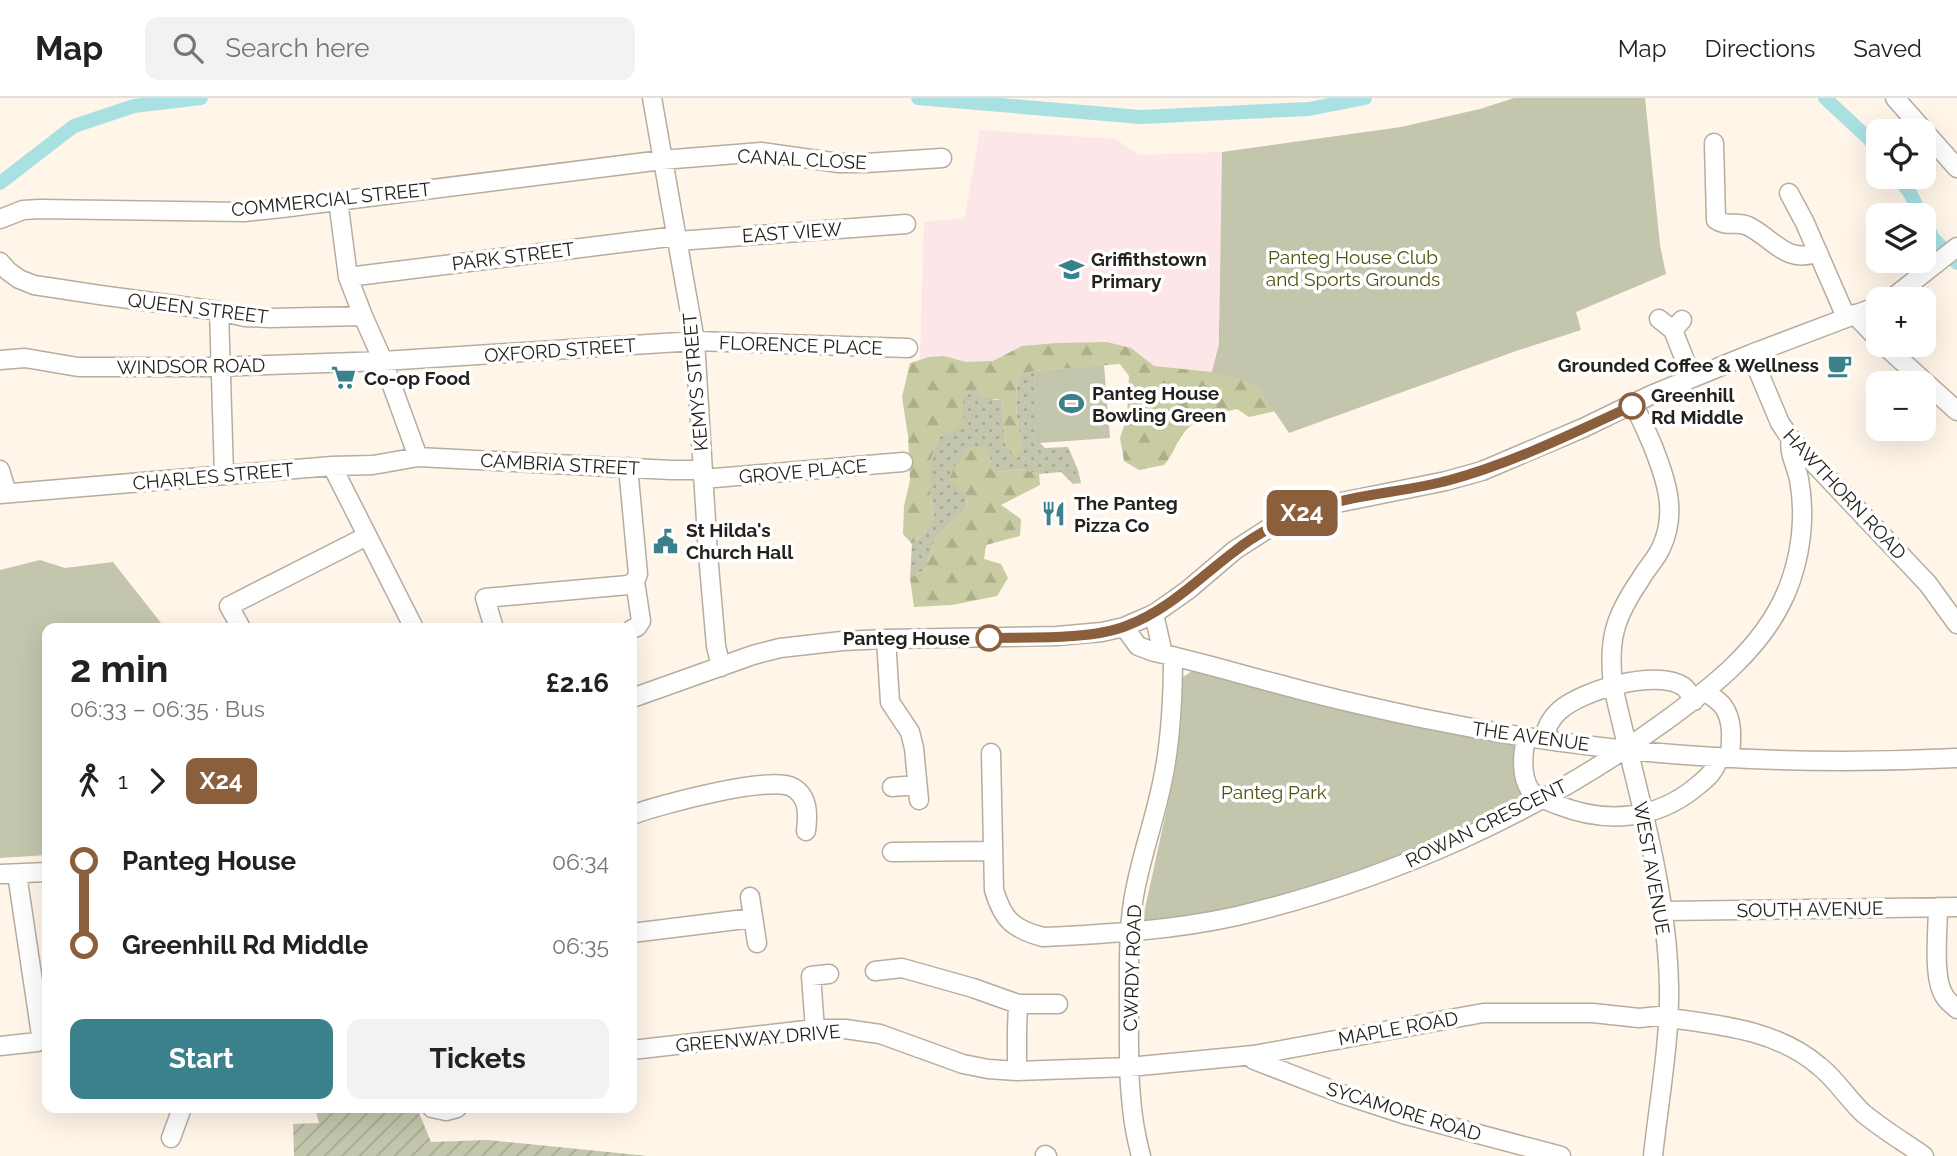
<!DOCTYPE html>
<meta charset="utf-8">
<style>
body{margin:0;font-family:Raleway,sans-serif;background:#f2f2f2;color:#222;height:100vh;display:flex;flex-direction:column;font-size:26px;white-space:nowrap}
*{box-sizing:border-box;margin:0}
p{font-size:23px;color:#767676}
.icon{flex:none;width:38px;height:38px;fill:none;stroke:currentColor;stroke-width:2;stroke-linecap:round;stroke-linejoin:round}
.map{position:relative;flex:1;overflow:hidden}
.drawer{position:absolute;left:42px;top:525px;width:595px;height:490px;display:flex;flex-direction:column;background:#fff;border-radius:14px;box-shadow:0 7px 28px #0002}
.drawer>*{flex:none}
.badge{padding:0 14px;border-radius:10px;font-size:24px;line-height:46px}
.controls{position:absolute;left:1866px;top:21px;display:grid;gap:14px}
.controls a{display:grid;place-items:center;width:70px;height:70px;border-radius:14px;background:#fff;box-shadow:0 7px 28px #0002;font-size:35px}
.map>.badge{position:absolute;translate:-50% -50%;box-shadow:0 0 0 4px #fff}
.legs{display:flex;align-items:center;gap:10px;height:77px;padding:0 28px;font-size:23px}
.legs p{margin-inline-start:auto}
.summary{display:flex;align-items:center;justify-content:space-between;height:119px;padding:0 28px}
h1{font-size:38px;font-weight:700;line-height:52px}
.action{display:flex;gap:14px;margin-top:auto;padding:14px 28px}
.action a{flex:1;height:80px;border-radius:14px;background:#3a818b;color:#fff;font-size:28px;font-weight:700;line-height:80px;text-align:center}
.action a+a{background:#f2f2f2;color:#222}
ul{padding:0 28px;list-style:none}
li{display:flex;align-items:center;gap:24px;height:84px;font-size:26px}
li i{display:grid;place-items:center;width:10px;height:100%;margin:0 9px;background:currentColor}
li i::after{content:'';width:18px;height:18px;margin:-9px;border:5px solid;border-radius:50%;background:#fff}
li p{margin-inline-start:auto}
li:first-child i{background:linear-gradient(#0000 50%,currentColor 0)}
li:last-child i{background:linear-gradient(currentColor 50%,#0000 0)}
header{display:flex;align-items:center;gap:42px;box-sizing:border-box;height:98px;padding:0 35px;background:#fff;border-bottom:2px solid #e0e0e0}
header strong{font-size:33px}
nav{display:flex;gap:38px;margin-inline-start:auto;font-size:24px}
.search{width:490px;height:63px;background:#f2f2f2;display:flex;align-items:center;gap:18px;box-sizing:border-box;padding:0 24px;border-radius:14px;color:#767676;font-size:26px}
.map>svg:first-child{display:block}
.education{fill:#fce6e8}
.grass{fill:url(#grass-dots)}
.forest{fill:url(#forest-firs)}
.park{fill:#c3c5ac}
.garden{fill:url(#garden-furrows)}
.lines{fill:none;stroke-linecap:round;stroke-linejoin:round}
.canal{stroke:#a9e1e3;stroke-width:14}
.minor-casing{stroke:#b6ada1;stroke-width:21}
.minor{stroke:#fff;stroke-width:18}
.line-1-casing{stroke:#fff;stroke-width:16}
.line-1{stroke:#8b5e3c;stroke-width:10}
.stop-1-dot{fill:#fff;stroke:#8b5e3c;stroke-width:3.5}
.labels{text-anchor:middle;stroke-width:7;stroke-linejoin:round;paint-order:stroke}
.street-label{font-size:19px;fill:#25221d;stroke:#fff}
.park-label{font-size:19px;fill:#50520c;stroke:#fff}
.poi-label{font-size:19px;font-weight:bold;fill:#25221d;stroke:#fff;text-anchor:start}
.stop-label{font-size:19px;font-weight:bold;fill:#25221d;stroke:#fff;text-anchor:start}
</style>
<header>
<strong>Map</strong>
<div class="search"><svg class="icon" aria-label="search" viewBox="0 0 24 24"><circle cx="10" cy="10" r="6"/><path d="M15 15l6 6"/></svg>Search here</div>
<nav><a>Map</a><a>Directions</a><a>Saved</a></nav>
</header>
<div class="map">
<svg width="1957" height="1058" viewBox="0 0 1957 1058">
<defs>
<pattern id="grass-dots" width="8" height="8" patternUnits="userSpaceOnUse" patternTransform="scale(1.75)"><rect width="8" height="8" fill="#c3c5ac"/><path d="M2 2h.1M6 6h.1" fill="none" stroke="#a7a994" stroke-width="1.8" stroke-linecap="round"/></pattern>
<pattern id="forest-firs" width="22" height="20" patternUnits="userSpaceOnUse" patternTransform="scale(1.75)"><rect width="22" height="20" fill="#c9cca2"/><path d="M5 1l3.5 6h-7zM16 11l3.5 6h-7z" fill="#acaf8b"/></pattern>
<pattern id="garden-furrows" width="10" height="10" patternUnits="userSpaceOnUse" patternTransform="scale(1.75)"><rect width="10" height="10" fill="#c3c5ac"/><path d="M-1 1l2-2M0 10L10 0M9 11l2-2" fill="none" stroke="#a7a994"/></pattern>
</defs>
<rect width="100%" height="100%" fill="#fff5e8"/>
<path class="education" d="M980 32 1116 41 1139 57 1222 54 1219 278H1135L1124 257 1016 270 920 261 924 124 958 121 965 118Z"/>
<path class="grass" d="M1034 273 1040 345 1045 350 1068 349 1078 372 1081 385 1073 386 1061 374 1039 376 1020 371 997 374 967 397 966 411 936 439 925 472 910 480 912 446 926 434 934 419 930 394V364L938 340 963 325V298L975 291 994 302H1002L1006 349 1022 352C1018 327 1012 301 1020 276Z"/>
<path class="forest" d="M1219 221 1285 311 1249 319 1237 311C1212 317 1193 318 1179 342 1174 351 1171 359 1164 367L1139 372 1124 363 1120 340 1127 319 1129 278 1120 266 1034 273 1020 276C1012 301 1018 327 1022 352L1016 361 1006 349 1002 302 982 300 975 292 963 298V326L938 340 930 364V394L934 419 926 434 912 446 903 436 904 408 910 382 908 338 902 299 910 265 929 259 944 258 966 264 993 263 1022 248 1057 245 1107 244 1131 250 1154 268 1212 274 1219 247Z
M984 347 997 374 1020 371 1039 376 1040 387 1001 407 1021 421 1020 438 986 447 984 461 1001 466 1008 480 997 498 952 507 914 509 910 480 925 472 936 439 966 411 967 397 949 382 955 368 968 350Z"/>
<path class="park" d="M1514 0H1645L1660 147 1666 176 1576 214 1581 232 1516 253 1289 335 1256 286 1212 274 1219 247 1222 54 1401 29 1480 11Z
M1104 267 1110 340 1039 345 1034 273Z
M40 462 65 470 113 464 165 530H47V757L0 760V472Z
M1195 571 1517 644 1516 685 1530 700 1396 759 1275 800 1159 824H1142L1175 673 1180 581Z"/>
<path class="garden" d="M315 1010H417L431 1044 487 1042 648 1058H294L293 1026 319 1025Z"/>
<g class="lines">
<path class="canal" d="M918 0 1141 19 1309 11 1365 0
M1825 0 1869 41 1878 52
M1898 79 1910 95 1921 117
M0 85 74 28 134 8 201 0
M1923 121 1933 140 1957 165"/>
<defs>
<path id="minor" d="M652 0 695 243 708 456 716 548 721 569
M1895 0 1957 70
M1714 45 1716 122C1726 129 1738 123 1748 128 1773 140 1786 167 1818 154
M1789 95 1805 125 1846 219
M338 102 348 179 363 218 383 263 418 359
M0 121 23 112 40 111 244 114 282 110 662 62 761 54 839 65H866L942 60
M678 143 906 126
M0 164 8 173 19 181 34 187 100 197 219 213 245 219 270 220 363 218
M348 179 677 138
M1891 201 1957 149
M219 213 224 377
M1854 216 1878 241
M1659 221 1673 232 1682 222
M1673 232 1692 280
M1884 247 1957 313
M1751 256 1780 325 1791 341 1928 486 1957 526
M0 262 25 260 78 269H211L383 263 695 243 908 250
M1633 307C1641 319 1646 333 1652 346 1666 381 1678 414 1661 450 1656 461 1646 471 1640 482 1614 520 1608 542 1613 588 1635 687 1667 786 1669 888 1670 944 1659 1002 1653 1058
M332 368 414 530
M0 372 7 395
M703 381 903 364
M0 396 332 368 373 367 418 359 671 372H703
M1154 516 1163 556
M1124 529 1138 548 1154 554C1197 563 1239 576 1282 587 1329 600 1378 611 1426 621 1600 657 1780 669 1957 660
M241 530 229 508 367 438
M494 530 485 500 628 487 635 483 638 476 628 369
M632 531 637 529 641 523 635 483
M886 541 890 604 910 634 914 650 919 702
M1705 593C1711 598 1718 602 1723 608 1734 623 1731 643 1730 660
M632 600 753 557 780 550 842 543 886 541 1057 538 1102 534 1124 529 1154 516 1188 492 1235 452 1266 432 1292 419 1322 408 1446 383 1482 373 1583 330 1651 297 1751 256 1878 208
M1526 639C1523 655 1520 677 1530 692 1537 700 1549 703 1558 707 1606 726 1656 722 1696 689 1706 681 1717 672 1718 659
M1544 641C1546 630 1551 620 1559 613 1582 592 1658 570 1684 589 1688 592 1691 599 1694 603
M991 655 994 792C1003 822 1013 831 1043 839 1108 836 1174 832 1237 818 1389 782 1537 716 1664 624 1711 590 1762 551 1786 495 1801 460 1806 419 1799 381 1796 367 1788 354 1791 341
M892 689 917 687
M632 717C658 707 770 677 792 689 809 698 808 717 806 733
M892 754 993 753
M0 776 47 774
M750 799 757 845
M1938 809C1938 832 1932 881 1945 899 1948 904 1953 907 1957 911
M1663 813 1957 809
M632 835 753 820
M875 873 902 870 973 890 1018 906H1058
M1669 920C1721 927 1777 932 1819 968 1836 981 1847 1000 1863 1015 1882 1031 1904 1044 1924 1058
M815 931 811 878 829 876
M0 948 37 944 40 941 41 937 17 776
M632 952 815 931H845L880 936 963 966 988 971 1017 973 1129 969 1254 957 1483 915H1593L1639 920 1669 917
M1254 957V962L1342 996 1403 1016 1561 1058
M1017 973V931L1018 906
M432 1010 446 1013 457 1010
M171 1040 182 1010
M1045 1057 1047 1058
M1141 1058C1127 1008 1129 956 1129 905 1129 872 1128 837 1133 804 1139 764 1154 725 1162 685 1171 644 1173 600 1173 558"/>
</defs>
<use href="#minor" class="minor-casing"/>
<use href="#minor" class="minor"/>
</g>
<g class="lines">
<defs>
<path id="line-1" d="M989 540C1027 539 1091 542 1126 528 1169 512 1199 480 1235 453 1256 436 1280 424 1304 414 1351 396 1402 395 1450 382 1513 365 1573 335 1632 308"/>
</defs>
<use href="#line-1" class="line-1-casing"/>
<use href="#line-1" class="line-1"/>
</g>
<defs>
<symbol id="school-bare" viewBox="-9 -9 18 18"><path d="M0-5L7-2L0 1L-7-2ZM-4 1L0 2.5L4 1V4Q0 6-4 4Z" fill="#3a818b" stroke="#fff" stroke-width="2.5" paint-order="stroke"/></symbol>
<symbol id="cafe-bare" viewBox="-9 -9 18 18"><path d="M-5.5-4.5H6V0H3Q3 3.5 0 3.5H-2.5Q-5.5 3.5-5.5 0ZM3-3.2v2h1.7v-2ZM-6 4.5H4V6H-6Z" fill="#3a818b" stroke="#fff" stroke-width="2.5" paint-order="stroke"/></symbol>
<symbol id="supermarket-bare" viewBox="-9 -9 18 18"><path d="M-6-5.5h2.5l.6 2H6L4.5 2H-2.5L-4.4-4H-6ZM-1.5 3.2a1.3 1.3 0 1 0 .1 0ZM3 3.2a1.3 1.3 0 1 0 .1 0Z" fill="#3a818b" stroke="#fff" stroke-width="2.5" paint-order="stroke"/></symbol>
<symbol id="stadium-bare" viewBox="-9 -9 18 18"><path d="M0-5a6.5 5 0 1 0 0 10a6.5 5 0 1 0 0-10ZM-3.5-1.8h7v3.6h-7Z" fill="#3a818b" stroke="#fff" stroke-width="2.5" paint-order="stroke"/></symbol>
<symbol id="restaurant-bare" viewBox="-9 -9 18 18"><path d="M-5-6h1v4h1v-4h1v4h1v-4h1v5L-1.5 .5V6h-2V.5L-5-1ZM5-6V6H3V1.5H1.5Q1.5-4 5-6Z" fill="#3a818b" stroke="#fff" stroke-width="2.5" paint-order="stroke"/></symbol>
<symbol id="civic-bare" viewBox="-9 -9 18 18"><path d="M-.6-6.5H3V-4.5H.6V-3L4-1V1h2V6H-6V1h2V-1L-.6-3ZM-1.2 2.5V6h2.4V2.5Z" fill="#3a818b" stroke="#fff" stroke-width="2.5" paint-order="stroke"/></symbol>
</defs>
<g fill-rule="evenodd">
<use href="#school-bare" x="1054" y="154" width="35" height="35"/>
<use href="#cafe-bare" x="1822" y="250" width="35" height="35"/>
<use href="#supermarket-bare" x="326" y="262" width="35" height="35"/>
<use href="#stadium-bare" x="1054" y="288" width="35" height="35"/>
<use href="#restaurant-bare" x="1036" y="398" width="35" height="35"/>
<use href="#civic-bare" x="648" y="426" width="35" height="35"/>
</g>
<g class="stop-1-dot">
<circle cx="1632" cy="308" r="12"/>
<circle cx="989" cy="540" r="12"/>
</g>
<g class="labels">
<g class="street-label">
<text transform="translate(802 61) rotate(3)" y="7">CANAL CLOSE</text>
<text transform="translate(331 101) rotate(-6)" y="7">COMMERCIAL STREET</text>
<text transform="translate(792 134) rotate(-4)" y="7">EAST VIEW</text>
<text transform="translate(513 158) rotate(-7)" y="7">PARK STREET</text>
<text transform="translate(198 210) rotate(7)" y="7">QUEEN STREET</text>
<text transform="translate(801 247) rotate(2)" y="7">FLORENCE PLACE</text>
<text transform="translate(560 252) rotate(-4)" y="7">OXFORD STREET</text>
<text transform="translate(191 268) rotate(-1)" y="7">WINDSOR ROAD</text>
<text transform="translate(695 284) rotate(-95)" y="7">KEMYS STREET</text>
<text transform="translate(560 366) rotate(3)" y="7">CAMBRIA STREET</text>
<text transform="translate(803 373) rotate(-5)" y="7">GROVE PLACE</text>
<text transform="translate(213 378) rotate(-5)" y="7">CHARLES STREET</text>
<text transform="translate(1845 396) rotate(47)" y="7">HAWTHORN ROAD</text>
<text transform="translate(1531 638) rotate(8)" y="7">THE AVENUE</text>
<text transform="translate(1486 725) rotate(-26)" y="7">ROWAN CRESCENT</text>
<text transform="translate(1652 770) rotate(80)" y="7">WEST AVENUE</text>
<text transform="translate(1810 811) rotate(-1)" y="7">SOUTH AVENUE</text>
<text transform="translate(1132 870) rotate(-88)" y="7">CWRDY ROAD</text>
<text transform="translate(1398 930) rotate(-10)" y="7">MAPLE ROAD</text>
<text transform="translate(758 940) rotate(-5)" y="7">GREENWAY DRIVE</text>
<text transform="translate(1404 1013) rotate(17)" y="7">SYCAMORE ROAD</text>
</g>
<g class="park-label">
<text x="1353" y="166">Panteg House Club<tspan x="1353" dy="22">and Sports Grounds</tspan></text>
<text x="1274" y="701">Panteg Park</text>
</g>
<g class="poi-label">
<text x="1091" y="168">Griffithstown<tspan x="1091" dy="22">Primary</tspan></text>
<text x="1819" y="274" text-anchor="end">Grounded Coffee &amp; Wellness</text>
<text x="364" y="287">Co-op Food</text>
<text x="1092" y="302">Panteg House<tspan x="1092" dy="22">Bowling Green</tspan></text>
<text x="1074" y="412">The Panteg<tspan x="1074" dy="22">Pizza Co</tspan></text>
<text x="686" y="439">St Hilda's<tspan x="686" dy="22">Church Hall</tspan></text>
</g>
<g class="stop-label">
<text x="1651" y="304">Greenhill<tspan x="1651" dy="22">Rd Middle</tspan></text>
<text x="970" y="547" text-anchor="end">Panteg House</text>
</g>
</g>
</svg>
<div class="controls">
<a><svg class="icon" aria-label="locate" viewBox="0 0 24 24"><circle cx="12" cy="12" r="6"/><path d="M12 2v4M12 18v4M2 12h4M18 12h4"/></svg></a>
<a><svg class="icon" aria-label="layers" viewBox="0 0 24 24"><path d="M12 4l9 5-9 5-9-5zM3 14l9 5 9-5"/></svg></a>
<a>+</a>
<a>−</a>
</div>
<b class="badge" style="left:1302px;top:415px;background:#8b5e3c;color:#fff">X24</b>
<section class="drawer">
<div class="summary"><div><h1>2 min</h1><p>06:33 – 06:35 · Bus</p></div><b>£2.16</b></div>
<div class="legs"><svg class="icon" aria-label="walk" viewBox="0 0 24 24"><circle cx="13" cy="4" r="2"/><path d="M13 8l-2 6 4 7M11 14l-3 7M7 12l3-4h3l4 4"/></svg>1<svg class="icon" aria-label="forward" viewBox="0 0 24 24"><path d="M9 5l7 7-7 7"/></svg><b class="badge" style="background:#8b5e3c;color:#fff">X24</b></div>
<ul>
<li><i style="color:#8b5e3c"></i><b>Panteg House</b><p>06:34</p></li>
<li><i style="color:#8b5e3c"></i><b>Greenhill Rd Middle</b><p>06:35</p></li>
</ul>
<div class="action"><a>Start</a><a>Tickets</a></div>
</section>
</div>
